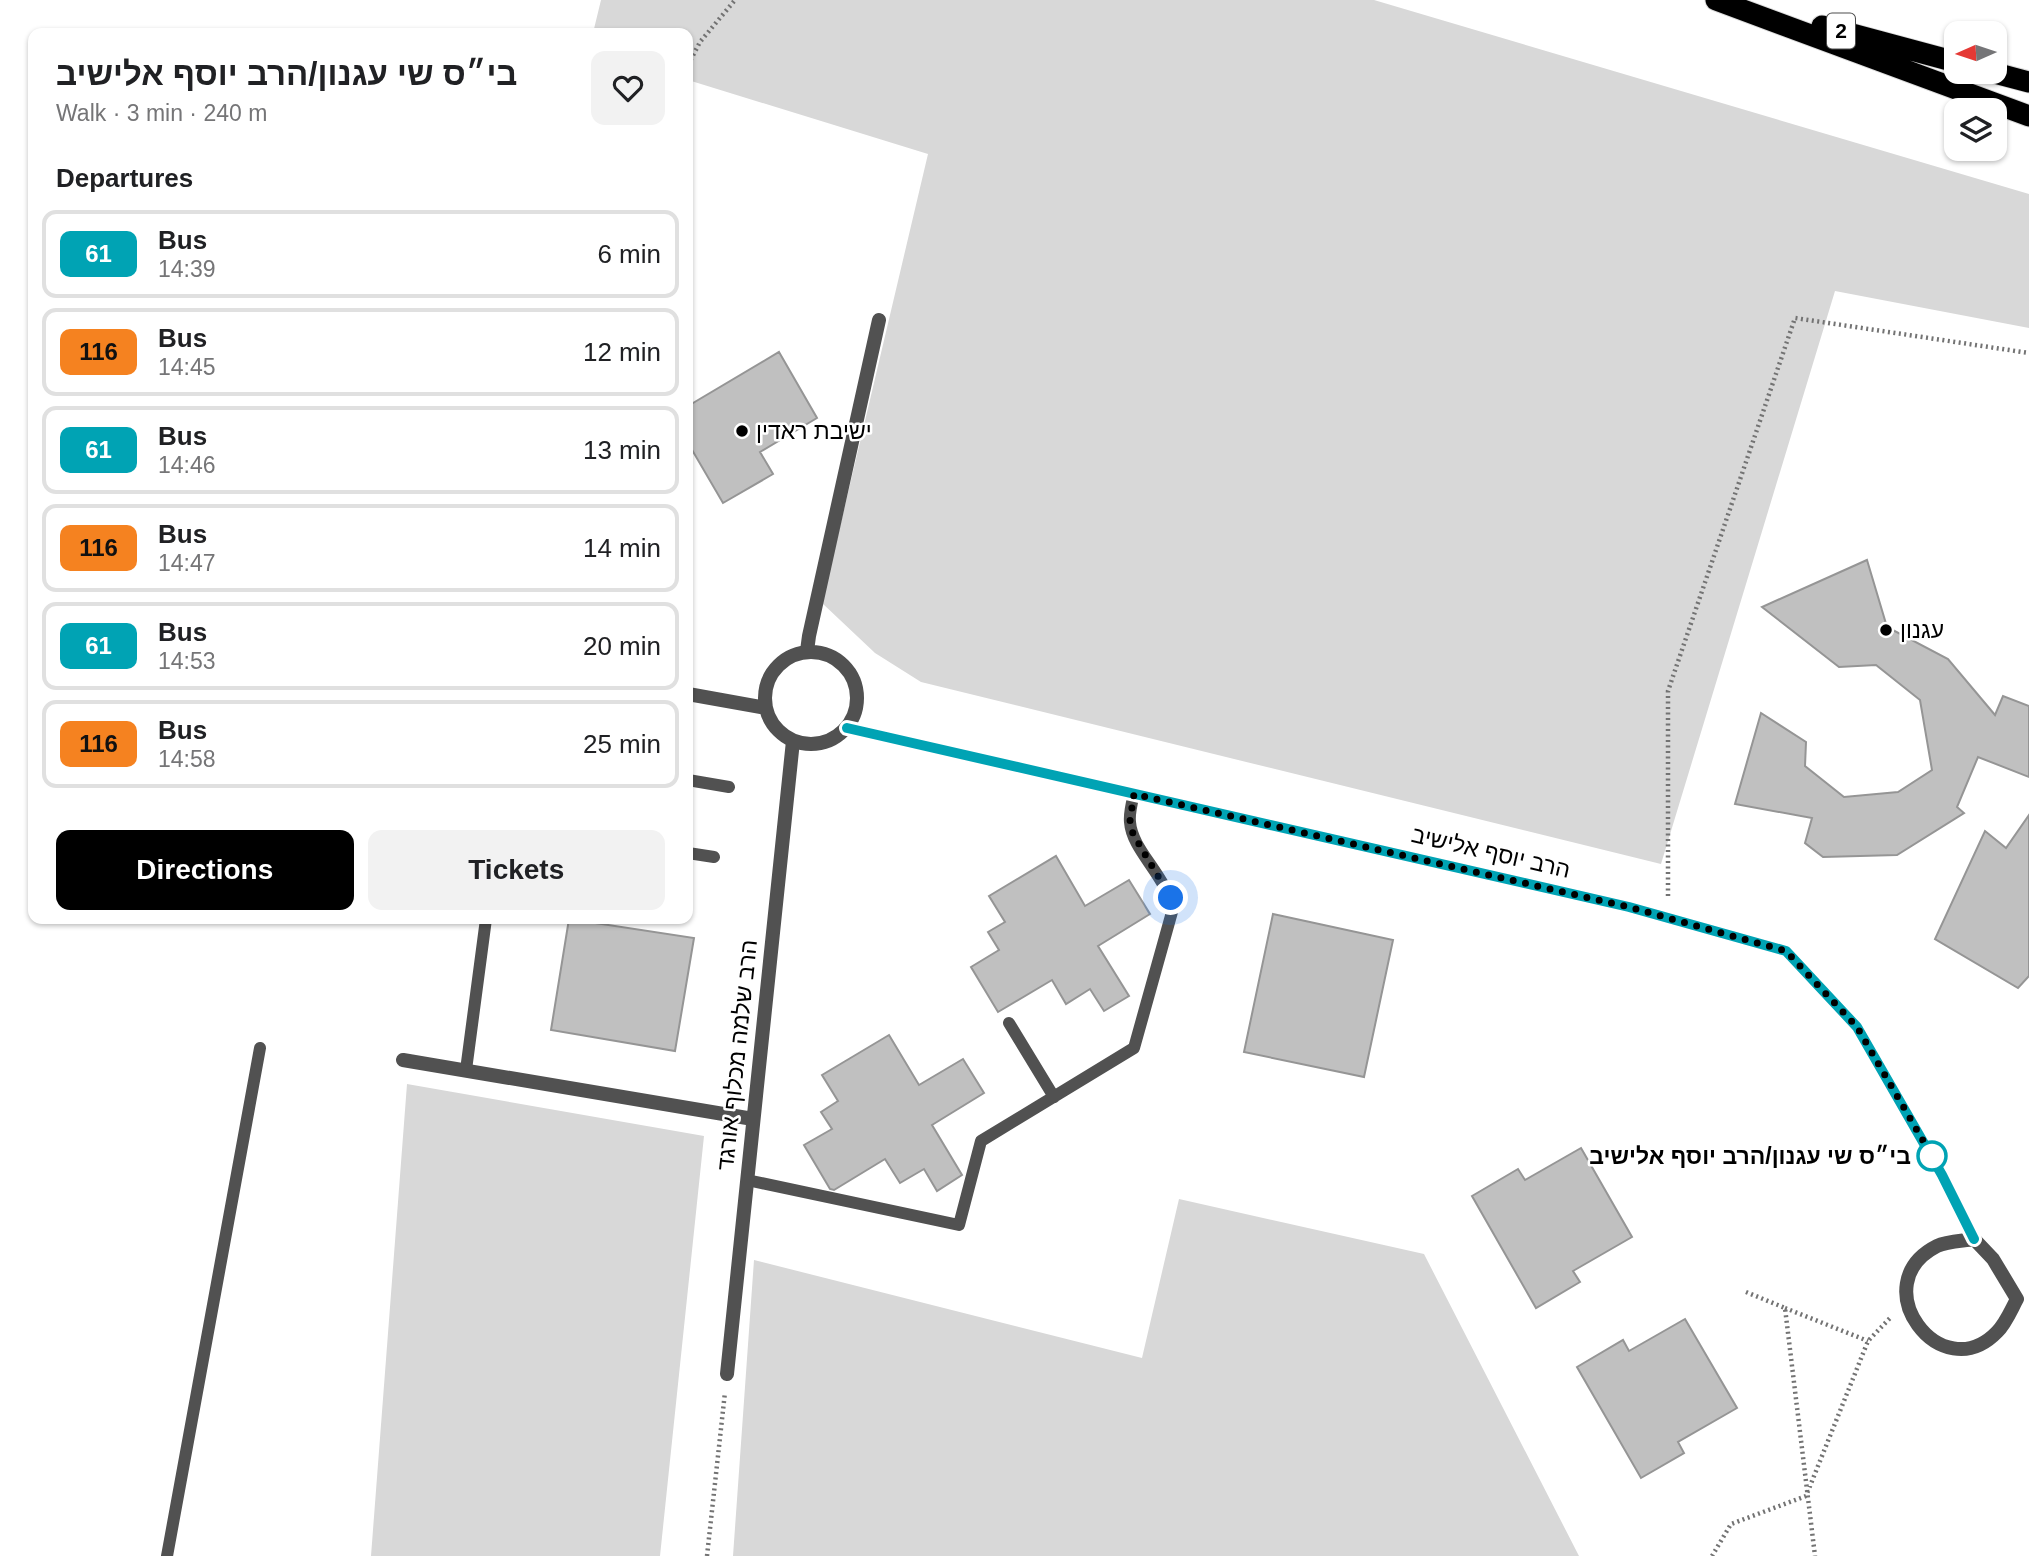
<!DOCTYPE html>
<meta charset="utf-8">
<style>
body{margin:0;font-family:Helvetica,"Noto Sans Hebrew",sans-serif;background:#f2f2f2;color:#202124;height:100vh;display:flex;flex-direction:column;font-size:26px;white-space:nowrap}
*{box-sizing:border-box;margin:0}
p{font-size:23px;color:#757577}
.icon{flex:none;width:38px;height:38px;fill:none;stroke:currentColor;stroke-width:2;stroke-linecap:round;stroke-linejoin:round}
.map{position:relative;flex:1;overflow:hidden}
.details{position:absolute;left:28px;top:28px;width:665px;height:896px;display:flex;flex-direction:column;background:#fff;border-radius:14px;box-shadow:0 2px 5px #0004}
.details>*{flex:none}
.badge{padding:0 14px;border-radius:10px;font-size:24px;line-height:46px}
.needle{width:46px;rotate:267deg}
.tools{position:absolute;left:1944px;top:21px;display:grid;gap:14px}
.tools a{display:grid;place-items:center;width:63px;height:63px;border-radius:14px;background:#fff;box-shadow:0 2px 5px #0004;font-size:35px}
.you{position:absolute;width:35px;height:35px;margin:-18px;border:5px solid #fff;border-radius:50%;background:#1a73e8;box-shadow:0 0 0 10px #1a73e833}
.map>.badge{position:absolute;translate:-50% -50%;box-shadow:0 0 0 4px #fff}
h2{padding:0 28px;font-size:26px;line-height:63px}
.round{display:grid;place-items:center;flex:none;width:74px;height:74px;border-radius:14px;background:#f2f2f2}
.headline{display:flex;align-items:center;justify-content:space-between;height:119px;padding:0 28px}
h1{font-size:33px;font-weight:600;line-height:52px}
.button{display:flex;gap:14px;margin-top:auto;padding:14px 28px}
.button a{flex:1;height:80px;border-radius:14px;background:#000;color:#fff;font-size:28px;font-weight:600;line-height:80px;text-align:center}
.button a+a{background:#f2f2f2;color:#202124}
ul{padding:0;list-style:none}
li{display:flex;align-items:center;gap:21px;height:88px;margin:0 14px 10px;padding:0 14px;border:4px solid #e0e0e0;border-radius:14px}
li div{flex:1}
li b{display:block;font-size:26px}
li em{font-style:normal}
li .badge{min-width:77px;font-weight:700;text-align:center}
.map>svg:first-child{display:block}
.green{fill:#d8d8d8}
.building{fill:#c0c0c0;stroke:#959595;stroke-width:2}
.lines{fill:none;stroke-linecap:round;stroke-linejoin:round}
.motorway-casing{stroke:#dbdbdb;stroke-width:23}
.path{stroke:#737373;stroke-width:4.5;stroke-dasharray:2 3.5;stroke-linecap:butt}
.service{stroke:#515151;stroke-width:12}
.minor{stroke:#515151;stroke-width:14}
.motorway{stroke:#000;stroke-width:21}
.line-casing{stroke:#fff;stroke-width:16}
.line{stroke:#00a3b4;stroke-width:10}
.walk{stroke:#000;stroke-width:7;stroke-dasharray:0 12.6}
.poi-dot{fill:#000;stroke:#fff;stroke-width:2.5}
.stop-dot{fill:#fff;stroke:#00a3b4;stroke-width:3.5}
.labels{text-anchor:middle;stroke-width:5;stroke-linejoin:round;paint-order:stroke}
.shield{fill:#fff;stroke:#4c4c4c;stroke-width:2}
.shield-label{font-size:21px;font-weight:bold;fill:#000}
.poi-label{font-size:23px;fill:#000;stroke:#fff;text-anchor:start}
.street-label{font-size:23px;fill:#000;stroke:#fff}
.stop-label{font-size:23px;font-weight:bold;fill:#000;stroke:#fff;text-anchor:end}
</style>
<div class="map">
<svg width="2029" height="1556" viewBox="0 0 2029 1556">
<rect width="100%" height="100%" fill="#fff"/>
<path class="green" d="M601 0H1374L2029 194V328L1835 291 1661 864 921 682 875 653 822 603 928 154 688 80V33H593Z
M407 1084 704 1136 660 1556H371Z
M1179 1199 1424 1254 1579 1556H733L754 1260 1142 1358Z"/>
<path class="building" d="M779 352 817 418 760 452 773 474 723 503 688 443V406Z
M1867 560 1887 627 1948 659 1995 715 2003 696 2029 706V777L1978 757 1957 807 1964 813 1897 855 1823 857 1805 843 1812 818 1735 804 1761 713 1806 742 1805 766 1844 797 1898 792 1932 770 1920 700 1876 665 1839 667 1762 607Z
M2029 815V976L2018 988 1935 939 1985 831 2006 848Z
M1056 856 1085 906 1129 880 1150 914 1098 946 1129 996 1104 1011 1090 989 1066 1004 1052 980 998 1012 971 967 999 950 988 932 1005 922 989 896Z
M1273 914 1393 940 1364 1077 1244 1052Z
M569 919 694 938 675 1051 551 1030Z
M889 1035 919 1085 963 1059 984 1093 932 1125 962 1175 937 1191 924 1169 900 1183 885 1159 834 1190 830 1189 804 1145 832 1129 821 1112 838 1101 822 1075Z
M1581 1148 1632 1237 1573 1271 1580 1282 1536 1308 1472 1196 1518 1169 1525 1180Z
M1685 1319 1737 1408 1678 1442 1684 1453 1641 1478 1577 1367 1623 1340 1629 1351Z"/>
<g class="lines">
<defs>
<path id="motorway" d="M1716 0 2029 116
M1822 26 1956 62
M1991 72 2029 82"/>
</defs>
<use href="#motorway" class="motorway-casing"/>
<path class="path" d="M688 65 700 42 735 0
M1668 896V691L1795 318 2029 353
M1746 1292 1785 1308 1815 1556
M1785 1308 1868 1341
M707 1556 725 1392
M1712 1556 1731 1524 1806 1496 1868 1341 1891 1317"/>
<path class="service" d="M688 780 729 787
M688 853 714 857
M1009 1023 1054 1097
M466 1070 486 919
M747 1180 959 1225 981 1141 1134 1048 1172 912C1170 878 1132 852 1130 822 1129 813 1132 802 1134 794
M167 1556 260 1048"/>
<path class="minor" d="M807 651 809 636 879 320
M765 698a46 46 0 1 1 92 0a46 46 0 1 1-92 0Z
M688 694 766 708
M847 728 1629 907 1786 951 1857 1027 1942 1175 1974 1239 1993 1259 2017 1299
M403 1060 753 1119
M1974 1239C1962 1241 1947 1241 1937 1246 1862 1284 1941 1390 1997 1332 2006 1323 2011 1310 2017 1299
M727 1374 793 741"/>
<use href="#motorway" class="motorway"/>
</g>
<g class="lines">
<defs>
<path id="line" d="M847 728 1629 907 1786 951 1857 1027 1942 1175 1974 1239"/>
</defs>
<use href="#line" class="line-casing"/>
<use href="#line" class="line"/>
<path class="walk" d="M1171 898 1133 834 1130 821 1134 794 1629 907 1786 951 1857 1027 1932 1156"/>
</g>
<g class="poi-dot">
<circle cx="742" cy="431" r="7"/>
<circle cx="1886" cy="630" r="7"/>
</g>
<circle class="stop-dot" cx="1932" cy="1156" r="14"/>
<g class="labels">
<rect class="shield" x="1827" y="13.5" width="28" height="35" rx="5"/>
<g class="shield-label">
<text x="1841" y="38">2</text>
</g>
<g class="poi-label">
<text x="756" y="439">ישיבת ראדין</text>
<text x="1900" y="638">עגנון</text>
</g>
<g class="street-label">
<text transform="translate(1491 852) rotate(13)" y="8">הרב יוסף אלישיב</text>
<text transform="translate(737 1055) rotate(-84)" y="8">הרב שלמה מכלוף אורגד</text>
</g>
<g class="stop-label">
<text x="1911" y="1164">בי״ס שי עגנון/הרב יוסף אלישיב</text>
</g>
</g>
</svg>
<div class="tools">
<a><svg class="needle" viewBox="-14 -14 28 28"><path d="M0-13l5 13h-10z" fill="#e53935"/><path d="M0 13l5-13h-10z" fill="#757577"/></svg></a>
<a><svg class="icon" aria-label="layers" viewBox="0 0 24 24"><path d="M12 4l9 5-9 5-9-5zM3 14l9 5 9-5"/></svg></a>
</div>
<div class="you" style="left:1171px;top:898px"></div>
<section class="details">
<div class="headline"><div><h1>בי״ס שי עגנון/הרב יוסף אלישיב</h1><p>Walk · 3 min · 240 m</p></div><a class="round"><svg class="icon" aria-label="heart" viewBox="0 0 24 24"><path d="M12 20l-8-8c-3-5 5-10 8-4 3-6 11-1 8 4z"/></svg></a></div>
<h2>Departures</h2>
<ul>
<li><span class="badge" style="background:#00a3b4;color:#fff">61</span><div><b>Bus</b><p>14:39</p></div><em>6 min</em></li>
<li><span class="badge" style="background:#f58220;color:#111">116</span><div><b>Bus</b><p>14:45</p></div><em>12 min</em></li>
<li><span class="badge" style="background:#00a3b4;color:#fff">61</span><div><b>Bus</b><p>14:46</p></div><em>13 min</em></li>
<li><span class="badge" style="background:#f58220;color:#111">116</span><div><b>Bus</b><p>14:47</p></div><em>14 min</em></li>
<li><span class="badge" style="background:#00a3b4;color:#fff">61</span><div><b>Bus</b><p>14:53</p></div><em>20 min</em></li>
<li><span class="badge" style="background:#f58220;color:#111">116</span><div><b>Bus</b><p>14:58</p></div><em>25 min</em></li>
</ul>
<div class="button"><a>Directions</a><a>Tickets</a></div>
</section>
</div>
